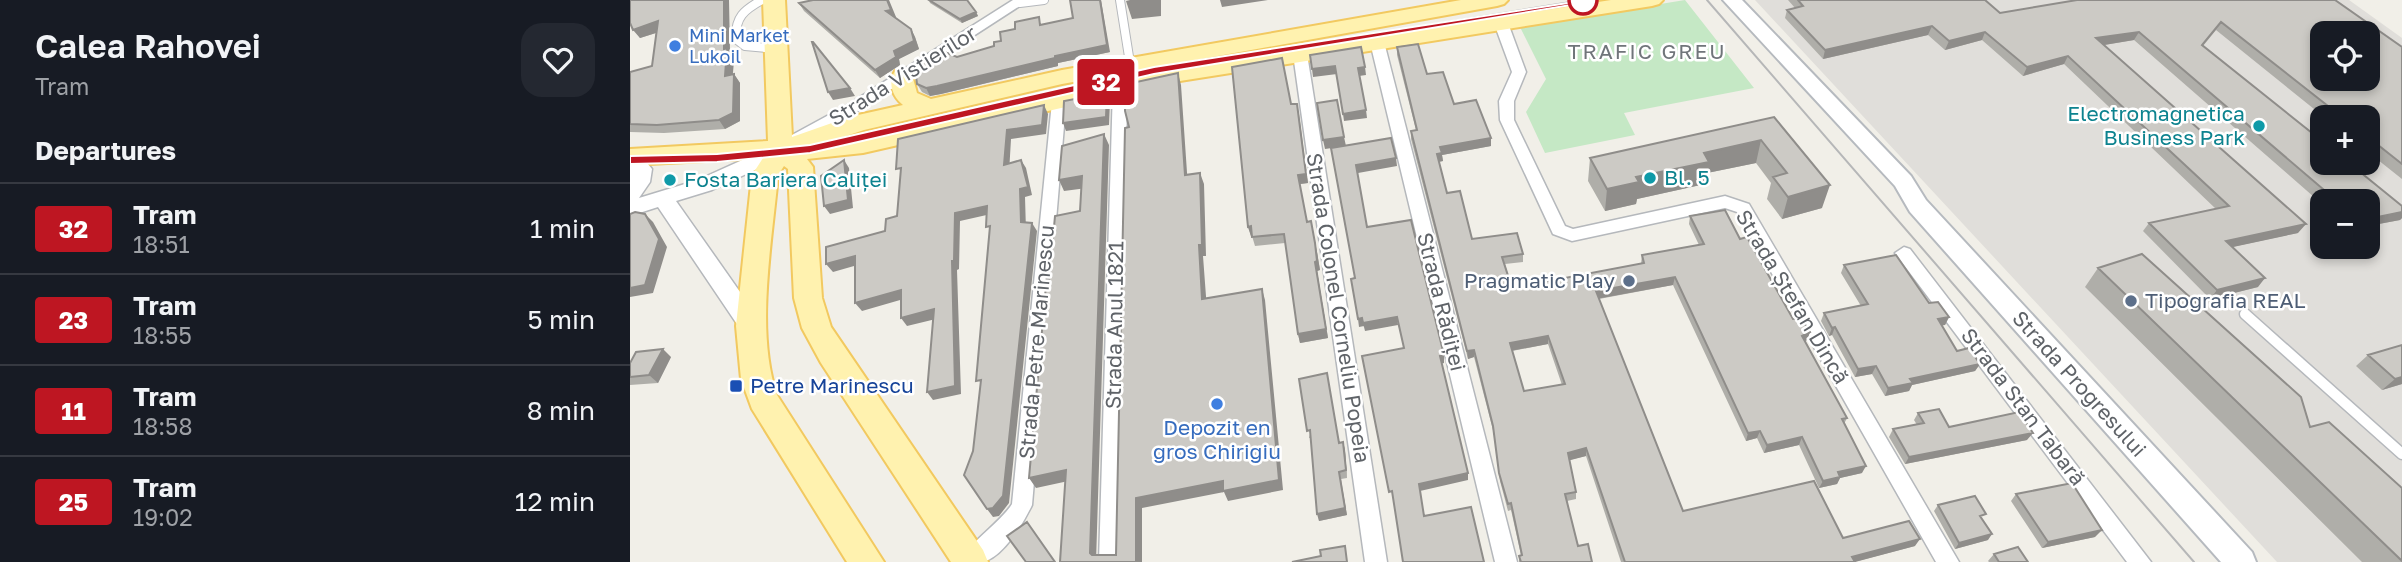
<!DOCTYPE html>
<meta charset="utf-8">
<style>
body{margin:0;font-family:"Golos Text",sans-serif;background:#242831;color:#f1f3f6;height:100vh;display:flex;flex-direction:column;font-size:26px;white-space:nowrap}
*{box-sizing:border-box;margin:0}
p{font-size:23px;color:#9ea1a6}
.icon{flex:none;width:38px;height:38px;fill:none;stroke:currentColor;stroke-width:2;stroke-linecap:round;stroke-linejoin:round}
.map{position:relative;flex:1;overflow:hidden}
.drawer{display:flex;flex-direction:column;background:#171b24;width:630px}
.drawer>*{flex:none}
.badge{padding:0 14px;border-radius:5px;font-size:24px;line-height:46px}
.fabs{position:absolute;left:1680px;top:21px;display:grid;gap:14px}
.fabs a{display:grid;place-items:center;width:70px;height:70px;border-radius:14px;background:#171b24;box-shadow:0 4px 10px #0003;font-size:35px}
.map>.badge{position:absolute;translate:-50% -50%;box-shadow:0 0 0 4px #fff}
h2{padding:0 35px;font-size:26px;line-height:63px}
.round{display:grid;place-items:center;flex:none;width:74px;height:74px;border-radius:21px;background:#242831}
.summary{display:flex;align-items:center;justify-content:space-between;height:119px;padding:0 35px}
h1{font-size:33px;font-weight:600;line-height:52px}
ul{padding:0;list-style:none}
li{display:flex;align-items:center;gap:21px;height:91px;padding:0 35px;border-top:2px solid #363941}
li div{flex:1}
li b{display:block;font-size:26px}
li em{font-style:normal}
li .badge{min-width:77px;font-weight:700;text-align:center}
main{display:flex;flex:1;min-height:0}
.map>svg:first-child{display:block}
.industrial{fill:#e0deda;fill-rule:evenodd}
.green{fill:#c5e8c5}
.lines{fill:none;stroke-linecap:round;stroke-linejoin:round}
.service-far1-casing{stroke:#b5b8bc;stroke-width:10}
.service-casing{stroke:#b5b8bc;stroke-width:13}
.minor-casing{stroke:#b5b8bc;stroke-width:3}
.tertiary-casing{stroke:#b5b8bc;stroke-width:3}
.secondary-casing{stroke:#b6babf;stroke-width:4}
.primary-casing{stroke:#f2c960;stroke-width:4}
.service-far1{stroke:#fff;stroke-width:8}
.service{stroke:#fff;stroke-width:10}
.minor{fill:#fff;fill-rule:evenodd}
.tertiary{fill:#fff;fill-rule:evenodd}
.secondary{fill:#fff;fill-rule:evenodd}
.primary{fill:#fff2af;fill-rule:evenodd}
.tram{stroke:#b6b7b8;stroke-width:2}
.wall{fill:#afaea9;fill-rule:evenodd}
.shaded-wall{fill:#8f8d8a}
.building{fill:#cccac5;stroke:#8f8d8a;stroke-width:2;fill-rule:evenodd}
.line{fill:#be1622;stroke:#fff;stroke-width:2}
.stop-dot{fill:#fff;stroke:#be1622;stroke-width:3.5}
.shop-dot{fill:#3f7fe0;stroke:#fff;stroke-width:2.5}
.culture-dot{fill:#0f9aa8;stroke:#fff;stroke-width:2.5}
.service-dot{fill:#5c6f8a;stroke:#fff;stroke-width:2.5}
.transit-dot{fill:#1a4fb4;stroke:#fff;stroke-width:2.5}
.labels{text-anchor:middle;stroke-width:5;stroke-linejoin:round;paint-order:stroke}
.far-shop-label{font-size:18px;fill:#366cbe;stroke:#fff;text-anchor:start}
.far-quarter-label{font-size:21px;letter-spacing:2px;fill:#70757a;stroke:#fff}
.street-label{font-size:21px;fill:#5f6368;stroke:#fff}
.culture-label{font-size:21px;fill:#0d838f;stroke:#fff;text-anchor:start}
.service-label{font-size:21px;fill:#4e5e75;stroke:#fff;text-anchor:end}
.transit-label{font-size:21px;fill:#164399;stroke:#fff;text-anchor:start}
.shop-label{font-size:21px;fill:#366cbe;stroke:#fff}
</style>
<main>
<section class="drawer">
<div class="summary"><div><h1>Calea Rahovei</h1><p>Tram</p></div><a class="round"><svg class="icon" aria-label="heart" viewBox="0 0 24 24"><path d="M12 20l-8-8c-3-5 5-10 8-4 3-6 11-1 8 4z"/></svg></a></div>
<h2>Departures</h2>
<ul>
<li><span class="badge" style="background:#be1622;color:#fff">32</span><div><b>Tram</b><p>18:51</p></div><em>1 min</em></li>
<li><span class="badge" style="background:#be1622;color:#fff">23</span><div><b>Tram</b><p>18:55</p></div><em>5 min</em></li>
<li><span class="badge" style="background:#be1622;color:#fff">11</span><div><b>Tram</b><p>18:58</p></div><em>8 min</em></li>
<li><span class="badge" style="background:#be1622;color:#fff">25</span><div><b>Tram</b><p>19:02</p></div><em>12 min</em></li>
</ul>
</section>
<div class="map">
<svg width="1772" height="562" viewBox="0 0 1772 562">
<rect width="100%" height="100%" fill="#f1efe8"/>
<path class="industrial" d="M1125 0H1719L1772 38V562H1647ZM1692 33H1738V79H1692ZM1692 117H1738V163H1692ZM1692 201H1738V247H1692Z"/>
<path class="green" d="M1055 0 1124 88 994 113 1005 135 915 153 896 112 916 79 890 27Z"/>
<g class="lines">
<defs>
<path id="service-far1" d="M132 0C114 10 105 17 106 39L115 46 146 49
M490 0 500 63
M390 3 414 0"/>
<path id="service" d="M1615 314 1772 454"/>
<path id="minor" d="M383 0H399L229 110 172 143H162L159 139 162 135 219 104Z
M871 19 878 23 896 72 884 101V120L935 226 943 229 1095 196 1119 204 1329 562H1306L1107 212 1095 208 942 241 923 234 870 120 869 101 882 72 864 23Z
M747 38 754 42 887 562H865L740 42Z
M670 50 677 54 757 562H735L663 54Z
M490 82 497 87 491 562H469L483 87Z
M429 97 436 102 402 505C394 522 373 558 352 562 345 562 337 562 330 562 331 550 371 522 382 504L422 102Z
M1274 247 1280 249 1521 562H1497L1268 257 1265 253Z"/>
<path id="tertiary" d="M152 142 159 144 162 149 159 154 82 190 46 201 129 319 133 326 129 333 121 335 113 333 28 207 0 216V150L8 152 22 169 20 182 9 198 68 180Z"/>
<path id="secondary" d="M1093 0H1112L1281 176 1296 200 1622 552 1626 562H1591L1280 212 1265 186Z"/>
<path id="primary" d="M133 0H155L162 137 219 117 273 105C263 97 257 83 265 71H281L287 93 301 99 432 70 831 0H878L874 4 867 6 432 84 234 130 201 141 233 137 550 67 981 0H1033L1029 4 1022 6 550 81 233 153 177 159 183 167 192 298 201 327 353 550 358 562H321L191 363 172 328 164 298 158 169 154 166 148 175C142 242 125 332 147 395L254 562H217L122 409 111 379 106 326 122 175 133 158 0 165V149L138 141Z"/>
</defs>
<use href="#service-far1" class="service-far1-casing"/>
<use href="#service" class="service-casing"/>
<use href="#minor" class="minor-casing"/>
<use href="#tertiary" class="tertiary-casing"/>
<use href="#secondary" class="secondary-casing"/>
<use href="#primary" class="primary-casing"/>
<use href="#service-far1" class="service-far1"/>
<use href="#service" class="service"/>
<use href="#minor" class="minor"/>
<use href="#tertiary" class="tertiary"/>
<use href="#secondary" class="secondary"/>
<use href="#primary" class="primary"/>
<path class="tram" d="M1077 0 1564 562
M0 160 112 156 180 149 524 70 953 0"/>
</g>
<path class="wall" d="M299 0 346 12 348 16 332 23 300 3Z
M1158 0H1355L1370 13 1447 0 1772 47V179L1738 152V117H1694L1586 30 1573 46 1772 206V218L1770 220 1738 226V201H1692V204L1504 40 1474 45 1668 233 1602 247 1628 287 1580 299 1513 231 1519 223 1586 209 1434 64 1393 76 1352 40 1315 50 1298 35 1193 59 1155 18 1157 10 1165 8Z
M169 3 266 17 265 18 281 29 285 37 289 49 269 59 270 65 250 78 174 11Z
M0 23 100 51 104 57 103 74H104L110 83V121L95 129 34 133 0 132V72L22 66 26 33 10 38Z
M412 24 480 52 428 63V66L311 94 300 96 292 92 287 84 327 57 364 46 371 41Z
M767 47 797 74 824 104 861 138V146L812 155 813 161 809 162 817 193 842 239 893 254V262L875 264 882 288 1011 264 1012 255 1069 245 1059 224 1060 216 1110 239 1163 319 1180 332 1177 340 1175 341 1217 418 1214 424 1232 473 1210 478 1207 484 1189 488 1169 445 1134 453 1127 438 1116 441 1043 285 969 299 1053 511 1213 538 1285 546 1224 562H991L956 456 939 460 946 492V499L937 501 948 546 962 562H889V556L891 555 881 510 878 511 870 481 864 434 844 357 838 359 781 139V131L786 130 767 55ZM918 344 932 385 894 391 882 351Z
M661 104H667L669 114 678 183 670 184 677 222 687 252 690 270 687 271 698 338 670 343 668 334 655 243 625 246 622 236H621L618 227Z
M1144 117 1192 208 1152 219 1137 199 1141 183 1126 163 1077 173 1075 184 1007 199 1006 204 975 211 958 181 960 158Z
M1214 265 1299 303 1319 317 1315 325H1311L1327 351 1350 364 1345 371 1282 385 1279 391 1255 396 1242 374 1225 377 1202 335 1199 336 1191 321 1194 313 1231 306 1211 273Z
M1468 268 1680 427 1772 562H1732L1455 287Z
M1772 345V384L1752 390 1726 366 1738 355Z
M41 357 28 383 0 385V363Z
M697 373 709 443 713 442 715 450 717 478 711 479 717 515 689 521 681 438H679Z
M1288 413 1319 427 1397 440 1275 464 1259 437 1263 429 1287 425 1284 420Z
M1386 494 1465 537 1412 548 1381 501Z
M1308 505 1352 519 1358 540 1325 549 1304 511Z
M1364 554 1398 562H1359L1358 561Z"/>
<path class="shaded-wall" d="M94 0H99L100 51 104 57 102 85 95 76 94 49Z
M257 0H259L266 17 260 19 256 11Z
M470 0H471L480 52 428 63V66L311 94 300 96 296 88 425 56Z
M500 0H531V16L502 19 496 1Z
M590 0H638L592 7Z
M346 12 348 16 332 23 330 19Z
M28 21 35 30 10 38 3 30Z
M1302 26 1298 35 1193 59 1195 50Z
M281 29 285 37 289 49 269 59 270 65 250 78 245 70 264 51Z
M1355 32 1352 40 1315 50 1319 41Z
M1509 32 1504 40 1462 47 1466 38Z
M1438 56 1434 64 1393 76 1397 67Z
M705 66 707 74 683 77 682 69Z
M735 67 736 75 729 76 728 68Z
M548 73 551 85 558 187 555 175Z
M104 74 110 83V121L95 129 89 120Z
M220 88 225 96 203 100 198 92Z
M477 93 480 101 479 125 436 131 433 123Z
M667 104 678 183 670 184 668 175Z
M414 105 418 114 416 134 381 139 379 173 374 165 377 130Z
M736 110 737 118 714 121 713 114Z
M474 134 479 145 466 562 460 553Z
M714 137 716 146 695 149 693 140Z
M861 138V146L812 155 813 161 807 162V154L810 147Z
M1131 140 1126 163 1077 173 1075 184 1007 199 1006 204 975 211 977 189 1006 177 1074 153Z
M766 158 767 166 728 173 726 165Z
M214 160 219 168 223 208 200 214 194 206Z
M391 160 396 168 402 195 395 197 396 231 391 222 390 189Z
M570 173 574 184 576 256H573L577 310 572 299 569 245Z
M452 176 457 188 434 191 429 180Z
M1200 185 1192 208 1152 219 1158 197Z
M357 206 361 214 330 221 329 269 327 270 331 394 303 400 297 392 322 261 325 213Z
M1772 212V218L1770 220 1738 226V219Z
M15 214 23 222 37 247 23 293 0 297V288Z
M681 221 687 252 690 270 687 271 698 338 670 343 668 334 685 262Z
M402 223 407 231 379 503 369 516 363 517 357 509Z
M1676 224 1668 233 1589 250 1596 241Z
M621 226 624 235 621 236 618 227Z
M225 256 231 264 203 272 196 264Z
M1045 277 1043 285 966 299V291Z
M1635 278 1628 287 1580 299 1587 290Z
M632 289 635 300 653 490 598 501 594 492 512 508V562H506V498Z
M271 290 277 298 232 311 225 303Z
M304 309 310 318 277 326 271 318Z
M767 317 768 325 735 331 733 323Z
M1319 317 1315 325 1304 327 1308 319Z
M732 318 734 326 729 327 728 319Z
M1205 327 1202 335 1199 336 1202 328Z
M1180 332 1177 340 1169 344 1172 336Z
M918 336V344L880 351V343Z
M33 349 41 357 28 383 19 375Z
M844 350V357L838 359 837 351Z
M814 355V363L810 364V356Z
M1350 364 1345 371 1282 385 1279 391 1255 396 1258 388 1280 379Z
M1246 366 1242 374 1225 377 1228 369Z
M1772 377V384L1752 390 1765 379Z
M1130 431 1127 438 1116 441 1118 433Z
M1403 433 1397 440 1275 464 1279 457Z
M1172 437 1169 445 1134 453 1137 445Z
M713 442 715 450 717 478 716 470Z
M956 448V456L937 461 938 453Z
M1236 466 1232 473 1210 478 1207 484 1189 488 1193 481 1208 472Z
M436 470 443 480 406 488 399 478Z
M709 472 717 515 689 521 687 514Z
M838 473V480L790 491 789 484Z
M1472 530 1465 537 1412 548 1418 542Z
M1362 534 1358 540 1325 549 1329 543Z
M1290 539 1285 546 1225 562 1222 557Z"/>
<path class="building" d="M0 0H94V49L97 48 95 76 104 74 103 113 89 120 27 125 0 124V72L22 66 28 21 3 30 0 23Z
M183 0H257L261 10 256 11 281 29 284 41 264 51 266 57 245 70 169 3Z
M299 0H337L346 12 330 19Z
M440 0H470L477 45 425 56V58L307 86 296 88 287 84 285 66 310 50 327 57 364 46V42L371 41 370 32 385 29V22L409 17 410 25 443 18Z
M1168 0H1355L1370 13 1447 0H1705L1772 47V164L1738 137V117H1712L1591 22 1572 45 1692 141V163H1719L1772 206V212L1738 219V201H1707L1509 32 1466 38 1676 224 1596 241 1635 278 1587 290 1519 223 1599 206 1438 56 1397 67 1355 32 1319 41 1302 26 1195 50 1157 10 1173 6ZM1692 33H1738V79H1692Z
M182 42H183L220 88 198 92Z
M788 44 797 74 813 72 824 104 846 100 861 138 810 147 812 153 807 154 817 193 830 191 842 239 887 233 893 254 872 257 882 288 1014 263 1012 255 1074 244 1060 216 1095 210 1110 239 1117 237 1163 319 1171 318 1180 332 1172 336 1217 418 1212 419 1236 466 1208 472 1210 477 1193 481 1172 437 1137 445 1130 431 1118 433 1045 277 966 291 1053 511 1184 481 1213 538 1279 521 1290 539 1222 557 1225 562H995L956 448 938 453 946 492 935 494 948 546 958 544 962 562H891L889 556 892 555 881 503 878 504 869 473 863 426 844 350 837 351 781 131 787 130 767 47ZM918 336 935 384 894 391 880 343Z
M731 47 735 67 728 68 736 110 713 114 705 66 682 69 680 55Z
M652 58 661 104H667L676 174 668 175 677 222 681 221 685 243 687 261 685 262 696 329 668 334 654 234 622 237 621 226 618 227 602 67Z
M548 73 555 175 570 173 572 245H569L572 299 632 289 649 480 593 491V481L506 498V562H430L436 470 399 478 417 274 419 281 425 216 450 211 452 176 429 180 432 146 474 134 460 553 462 555H486L495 128 499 127 495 111V93L497 84Z
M477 93 476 117 433 123 434 101Z
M707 100 714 137 693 140 687 103Z
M414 105 412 125 377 130 374 165 391 160 398 187 390 189 391 222 402 223 373 496 363 508 357 509 334 475 343 451 351 380 346 381 360 226 356 227 357 206 325 213 324 261H322L325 386 297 392 304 309 271 318V290L225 303V256L196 264V247L255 231 256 219 267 216 271 168 266 169 268 139Z
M1144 117 1200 185 1158 197 1143 177 1157 173 1131 140 1074 153 1079 162 1006 177 1009 182 977 189 960 158Z
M761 138 766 158 726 165 737 227 781 220 814 355 810 356 838 473 789 484 794 516 841 507 854 562H773L762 491 759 492 732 356 774 348 767 317 733 323 732 318 728 319 721 279 725 278 701 148Z
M214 160 218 200 194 206 191 176Z
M5 212 15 214 29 239 15 285 0 288V214Z
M1512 254 1671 397 1680 427 1699 422 1772 488V561L1468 268Z
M1266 255 1299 303 1308 302 1319 317 1308 319 1327 351 1339 348 1350 364 1280 379 1283 383 1258 388 1246 366 1228 369 1205 327 1202 328 1194 313 1238 304 1214 265Z
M1772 345V377L1765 379 1738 355Z
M33 349 19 375 0 377V363L6 352Z
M697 373 709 443 713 442 716 470 709 472 715 508 687 514 680 430 677 431 669 379Z
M1309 409 1319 427 1389 412 1403 433 1279 457 1263 429 1294 423 1288 413Z
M1442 483 1472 530 1418 542 1386 494Z
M1345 496 1356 514 1350 516 1362 534 1329 543 1308 505Z
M397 522 425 562H396L377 536Z
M715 546 717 562H662L691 556 690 550Z
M1388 547 1398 562H1369L1364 554Z"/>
<path class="line" d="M953 3 524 74 180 153 87 162 0 164V156L87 154 180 145 524 67 957 0V2Z"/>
<circle class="stop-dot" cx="953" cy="0" r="14"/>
<g class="shop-dot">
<circle cx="45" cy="46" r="7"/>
<circle cx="587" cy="404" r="7"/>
</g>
<g class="culture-dot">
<circle cx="1629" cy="126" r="7"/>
<circle cx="1020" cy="178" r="7"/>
<circle cx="40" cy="180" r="7"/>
</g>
<g class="service-dot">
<circle cx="999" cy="281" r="7"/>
<circle cx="1501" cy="301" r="7"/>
</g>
<rect class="transit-dot" x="99" y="379" width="14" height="14" rx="3.5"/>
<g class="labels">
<g class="far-shop-label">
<text x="59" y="42">Mini Market<tspan x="59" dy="21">Lukoil</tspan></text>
</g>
<g class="far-quarter-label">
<text x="1017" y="59">TRAFIC GREU</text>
</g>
<g class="street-label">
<text transform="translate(273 76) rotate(-32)" y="7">Strada Vistierilor</text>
<text transform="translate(1162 297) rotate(59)" y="7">Strada Ștefan Dincă</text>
<text transform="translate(811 302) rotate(76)" y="7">Strada Rădiței</text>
<text transform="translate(708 308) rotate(81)" y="7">Strada Colonel Corneliu Popeia</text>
<text transform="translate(485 325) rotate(-89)" y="7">Strada Anul 1821</text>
<text transform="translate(407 342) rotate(-85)" y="7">Strada Petre Marinescu</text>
<text transform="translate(1449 384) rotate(48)" y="7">Strada Progresului</text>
<text transform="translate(1393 407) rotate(53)" y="7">Strada Stan Tabară</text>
</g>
<g class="culture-label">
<text x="1615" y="121" text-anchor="end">Electromagnetica<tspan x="1615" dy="24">Business Park</tspan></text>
<text x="1034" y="185">Bl. 5</text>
<text x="54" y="187">Fosta Bariera Caliței</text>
</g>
<g class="service-label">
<text x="985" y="288">Pragmatic Play</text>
<text x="1515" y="308" text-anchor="start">Tipografia REAL</text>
</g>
<g class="transit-label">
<text x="120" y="393">Petre Marinescu</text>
</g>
<g class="shop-label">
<text x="587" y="435">Depozit en<tspan x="587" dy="24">gros Chirigiu</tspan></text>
</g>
</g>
</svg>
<div class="fabs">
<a><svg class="icon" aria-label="locate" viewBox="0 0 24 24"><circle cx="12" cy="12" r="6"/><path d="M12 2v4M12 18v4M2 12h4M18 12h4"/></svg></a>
<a>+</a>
<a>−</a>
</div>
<b class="badge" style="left:476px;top:82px;background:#be1622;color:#fff">32</b>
</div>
</main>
